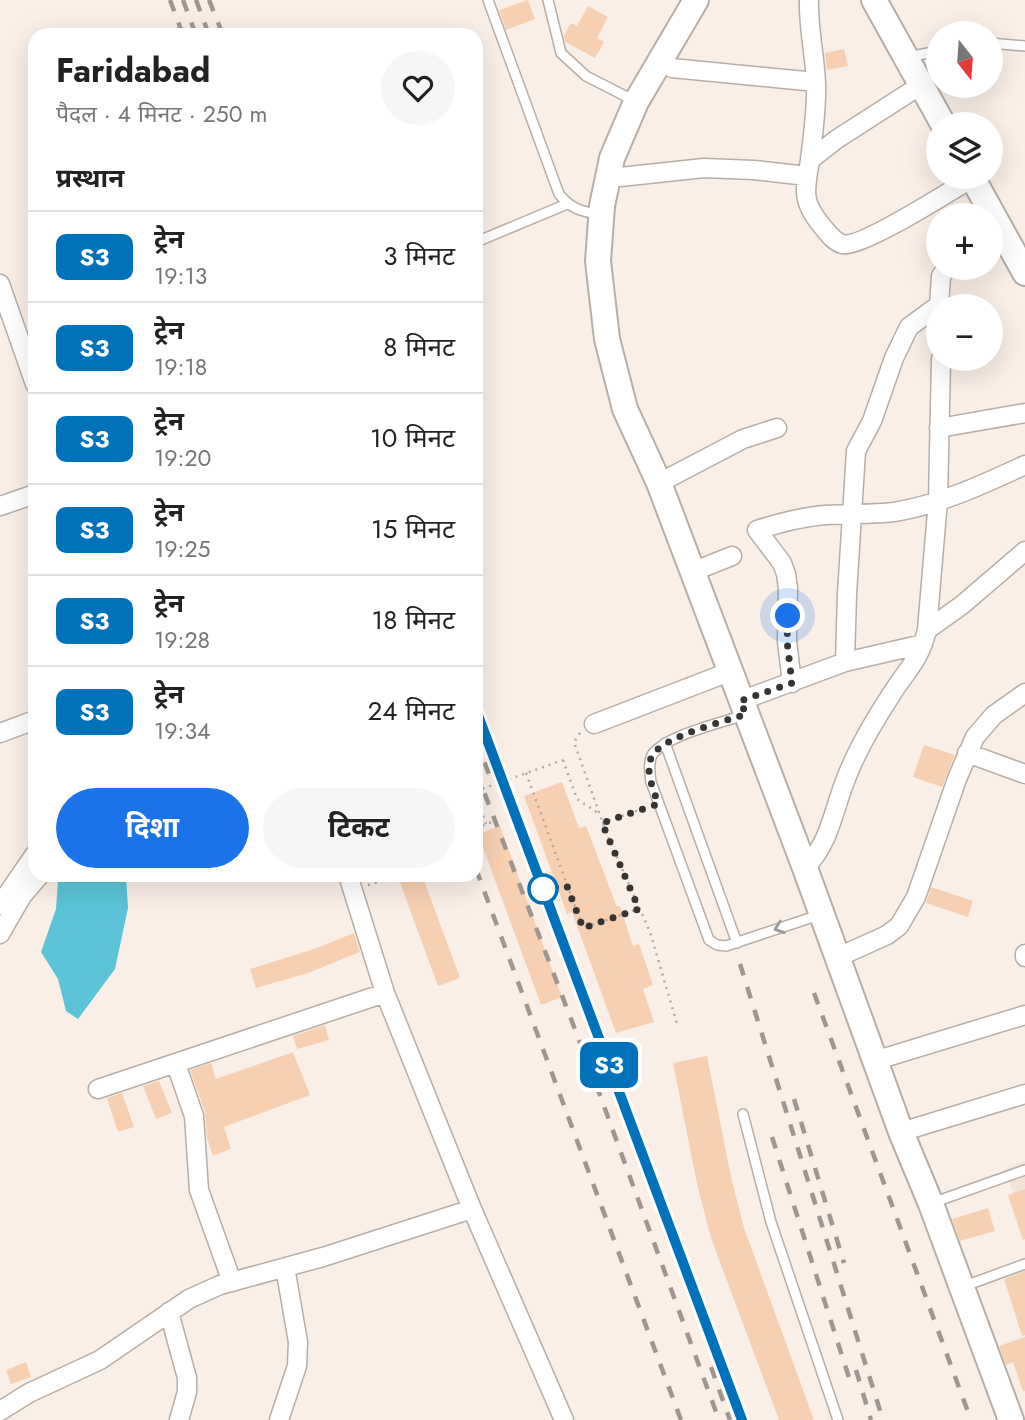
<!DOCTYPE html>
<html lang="hi">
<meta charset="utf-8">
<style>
body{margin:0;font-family:Jost,"Noto Sans Devanagari",sans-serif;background:#f6f6f6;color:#222;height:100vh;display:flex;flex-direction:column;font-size:26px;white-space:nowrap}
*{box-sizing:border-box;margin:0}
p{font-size:23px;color:#767676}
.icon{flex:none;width:38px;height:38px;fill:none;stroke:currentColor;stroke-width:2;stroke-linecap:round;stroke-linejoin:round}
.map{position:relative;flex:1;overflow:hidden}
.drawer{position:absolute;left:28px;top:28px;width:455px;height:854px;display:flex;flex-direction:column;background:#fff;border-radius:21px;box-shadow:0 7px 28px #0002}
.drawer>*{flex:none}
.badge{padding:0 14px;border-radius:10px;font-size:24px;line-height:46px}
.needle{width:46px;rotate:163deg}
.fabs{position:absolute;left:926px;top:21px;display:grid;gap:14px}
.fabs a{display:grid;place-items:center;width:77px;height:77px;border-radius:50%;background:#fff;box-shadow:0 7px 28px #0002;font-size:35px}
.you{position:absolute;width:35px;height:35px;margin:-18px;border:5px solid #fff;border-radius:50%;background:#1a73e8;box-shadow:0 0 0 10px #1a73e833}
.map>.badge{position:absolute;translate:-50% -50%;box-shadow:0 0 0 4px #fff}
h2{padding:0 28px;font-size:26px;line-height:63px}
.round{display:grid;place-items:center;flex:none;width:74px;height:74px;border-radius:37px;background:#f6f6f6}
.summary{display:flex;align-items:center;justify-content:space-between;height:119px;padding:0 28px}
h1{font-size:33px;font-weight:700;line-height:52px}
.primary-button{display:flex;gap:14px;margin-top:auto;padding:14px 28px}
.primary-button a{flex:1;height:80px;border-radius:42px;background:#1a73e8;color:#fff;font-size:28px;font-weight:700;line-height:80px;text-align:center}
.primary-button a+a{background:#f6f6f6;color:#222}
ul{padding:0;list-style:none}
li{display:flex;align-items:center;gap:21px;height:91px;padding:0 28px;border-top:2px solid #e0e0e0}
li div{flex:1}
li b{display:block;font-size:26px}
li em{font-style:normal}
li .badge{min-width:77px;font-weight:700;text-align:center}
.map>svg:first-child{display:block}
.built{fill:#f4e3d7}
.water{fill:#5bc5d7}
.building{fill:#f7d0b2}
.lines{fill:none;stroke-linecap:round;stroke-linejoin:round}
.lane-casing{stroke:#b7aea6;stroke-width:12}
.street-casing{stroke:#b7aea6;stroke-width:21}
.secondary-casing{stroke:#b7aea6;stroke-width:28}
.path{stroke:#b2aaa4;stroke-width:2.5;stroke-dasharray:2 5;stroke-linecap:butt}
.lane{stroke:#fff;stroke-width:9}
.street{stroke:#fff;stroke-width:18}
.secondary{stroke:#fff;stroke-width:24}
.rail{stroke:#9e9791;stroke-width:4.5;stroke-dasharray:12 12;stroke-linecap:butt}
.path-bridge{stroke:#b2aaa4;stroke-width:2.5;stroke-dasharray:2 5;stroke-linecap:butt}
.oneway{stroke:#9c9a98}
.line-casing{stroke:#fff;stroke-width:16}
.line{stroke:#0072bc;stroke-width:10}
.walk{stroke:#383431;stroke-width:7;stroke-dasharray:0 12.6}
.stop-dot{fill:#fff;stroke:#0072bc;stroke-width:3.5}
</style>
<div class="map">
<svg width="1025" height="1420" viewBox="0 0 1025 1420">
<rect width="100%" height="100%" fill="#f9efe7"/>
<path class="built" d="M1025 1161V1229L1005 1168Z"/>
<path class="water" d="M93 875H126L128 908 115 969 78 1019 66 1011 58 979 41 952 56 909 58 881Z"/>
<path class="building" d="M528 0 535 19 506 30 499 10Z
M588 6 608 17 597 38 604 42 595 58 565 42 564 35 571 23 577 26Z
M844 49 848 66 827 70 825 53Z
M924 745 955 755 942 787 913 777Z
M562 782 579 828 586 826 617 907 620 906 633 946 639 944 653 985 643 989 654 1022 616 1033 572 912 567 914 524 796Z
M500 826 562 997 541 1005 478 834Z
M413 875H422L460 978 438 986 399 880Z
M931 887 973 901 968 917 926 903Z
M354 933 360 952 308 973 256 988 250 969 314 949Z
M325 1025 329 1040 297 1049 293 1036Z
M293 1052 310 1095 224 1127 231 1149 213 1156 207 1138 205 1112 190 1070 211 1063 216 1079Z
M707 1056 731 1177 744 1228 814 1420H779L711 1238 697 1184 673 1063Z
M159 1081 172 1113 156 1119 143 1086Z
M122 1093 134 1127 118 1132 107 1098Z
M1025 1189V1239L1023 1240 1008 1195Z
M988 1208 995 1231 960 1241 952 1219Z
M1025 1271V1335L1022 1336 1004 1279Z
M1025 1337V1391H1023L1013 1362 1006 1365 999 1346Z
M26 1362 31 1377 11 1384 6 1370Z"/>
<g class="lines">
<defs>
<path id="lane" d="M488 0 559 194C570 208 581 212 600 214
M548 0 561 53 586 76 633 100
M990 43 1025 46
M908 57 938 51
M476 242 567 204
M744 715C721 723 666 735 652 755 648 763 650 774 651 782L709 940 717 945 726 946 819 915
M665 743 737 943
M743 1114 771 1222 838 1420
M932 1203 1025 1170
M962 1287 1025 1264"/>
<path id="street" d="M809 0C808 28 815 55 816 83 817 109 813 135 810 160
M672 68 816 82
M921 85 837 139 810 160C805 191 801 201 822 226 828 233 833 241 842 244 860 249 952 190 972 178
M620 177 704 168 754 170 807 176
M0 284 35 384
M939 306 941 276 947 268
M939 428 1025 413
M659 483 743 439 777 428
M0 506 35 494
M692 572 732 556
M927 630 962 605 1025 551
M845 662 847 594 856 451 872 421 894 358 909 327 939 305
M792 683 787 641 788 588 786 574 782 563 757 530C779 523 801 517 825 515 848 513 871 515 894 512 939 505 984 484 1025 465
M740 701 845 662 923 644
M594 724 729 672
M0 733 35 720
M967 753 1025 774
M805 868C831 841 833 810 847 776 858 748 874 721 891 695 907 669 919 662 927 630L938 500 941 359
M348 875 385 993 472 1209 564 1420
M0 905 35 854
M0 934 22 896 40 875
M1025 954V957
M836 958 887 935 899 926 916 897 957 779 975 737 994 715 1025 693
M874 1061 1025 1015
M176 1064 194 1116 199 1190 232 1282
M98 1089 385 993
M901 1132 1025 1094
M169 1312 187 1378V1392L179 1420
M0 1411 29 1393 100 1360 189 1299 220 1285 323 1257 472 1209
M279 1420 297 1366 298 1342 285 1267"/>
<path id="secondary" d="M696 0 636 102 612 158 602 206 598 261 607 339 625 409 659 483 805 868 901 1132 931 1204 1011 1420
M874 0 943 124
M972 177 1025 273"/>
</defs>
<use href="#lane" class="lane-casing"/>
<use href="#street" class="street-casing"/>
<use href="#secondary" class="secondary-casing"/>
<path class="path" d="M580 733 574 742 606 832 650 932 677 1024
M563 760 577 799 598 813
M526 773 583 928 638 909
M476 796 486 824
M602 823 648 807
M476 828 497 820
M368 885 382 881 380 875"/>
<use href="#lane" class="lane"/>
<use href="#street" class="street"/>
<use href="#secondary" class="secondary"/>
<path class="rail" d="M170 0 183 35
M183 0 196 35
M196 0 209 35
M209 0 223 35
M476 710 742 1420
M476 740 489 774
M476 771 594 1079 719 1420
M476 869 681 1420
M740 964 883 1420
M814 993 971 1420
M794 1099 844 1263
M772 1137 852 1387
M711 1367 730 1420
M856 1370 871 1420"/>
<path class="path-bridge" d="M476 791 563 760"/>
</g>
<defs><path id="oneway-chevron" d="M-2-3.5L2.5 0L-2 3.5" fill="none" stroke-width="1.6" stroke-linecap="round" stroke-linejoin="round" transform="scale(1.75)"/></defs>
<use class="oneway" href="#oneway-chevron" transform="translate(779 928) rotate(161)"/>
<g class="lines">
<defs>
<path id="line" d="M476 710 742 1420"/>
</defs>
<use href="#line" class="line-casing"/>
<use href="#line" class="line"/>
<path class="walk" d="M543 889 567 886 583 928 639 909 602 823 658 804C654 790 644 770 652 756 663 736 724 722 746 714L740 701 792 683 787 641 788 616"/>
</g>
<circle class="stop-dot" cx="543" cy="889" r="14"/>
</svg>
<div class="fabs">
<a><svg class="needle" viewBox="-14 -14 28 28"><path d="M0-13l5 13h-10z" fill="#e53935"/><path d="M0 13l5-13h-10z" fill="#767676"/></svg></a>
<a><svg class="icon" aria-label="layers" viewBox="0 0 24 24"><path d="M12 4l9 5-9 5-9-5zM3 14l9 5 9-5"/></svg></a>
<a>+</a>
<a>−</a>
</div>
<div class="you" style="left:788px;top:616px"></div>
<b class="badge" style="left:609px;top:1065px;background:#0072bc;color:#fff">S3</b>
<section class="drawer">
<div class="summary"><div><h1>Faridabad</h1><p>पैदल · 4 मिनट · 250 m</p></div><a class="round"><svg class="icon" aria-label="heart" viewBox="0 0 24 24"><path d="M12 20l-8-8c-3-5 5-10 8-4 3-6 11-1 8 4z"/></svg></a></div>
<h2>प्रस्थान</h2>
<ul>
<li><span class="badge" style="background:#0072bc;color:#fff">S3</span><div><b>ट्रेन</b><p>19:13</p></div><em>3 मिनट</em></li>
<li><span class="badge" style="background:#0072bc;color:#fff">S3</span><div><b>ट्रेन</b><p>19:18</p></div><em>8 मिनट</em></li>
<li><span class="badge" style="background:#0072bc;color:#fff">S3</span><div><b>ट्रेन</b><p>19:20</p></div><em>10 मिनट</em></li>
<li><span class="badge" style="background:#0072bc;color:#fff">S3</span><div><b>ट्रेन</b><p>19:25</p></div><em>15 मिनट</em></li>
<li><span class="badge" style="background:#0072bc;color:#fff">S3</span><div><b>ट्रेन</b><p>19:28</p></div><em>18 मिनट</em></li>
<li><span class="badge" style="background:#0072bc;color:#fff">S3</span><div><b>ट्रेन</b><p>19:34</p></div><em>24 मिनट</em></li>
</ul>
<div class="primary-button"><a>दिशा</a><a>टिकट</a></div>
</section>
</div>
